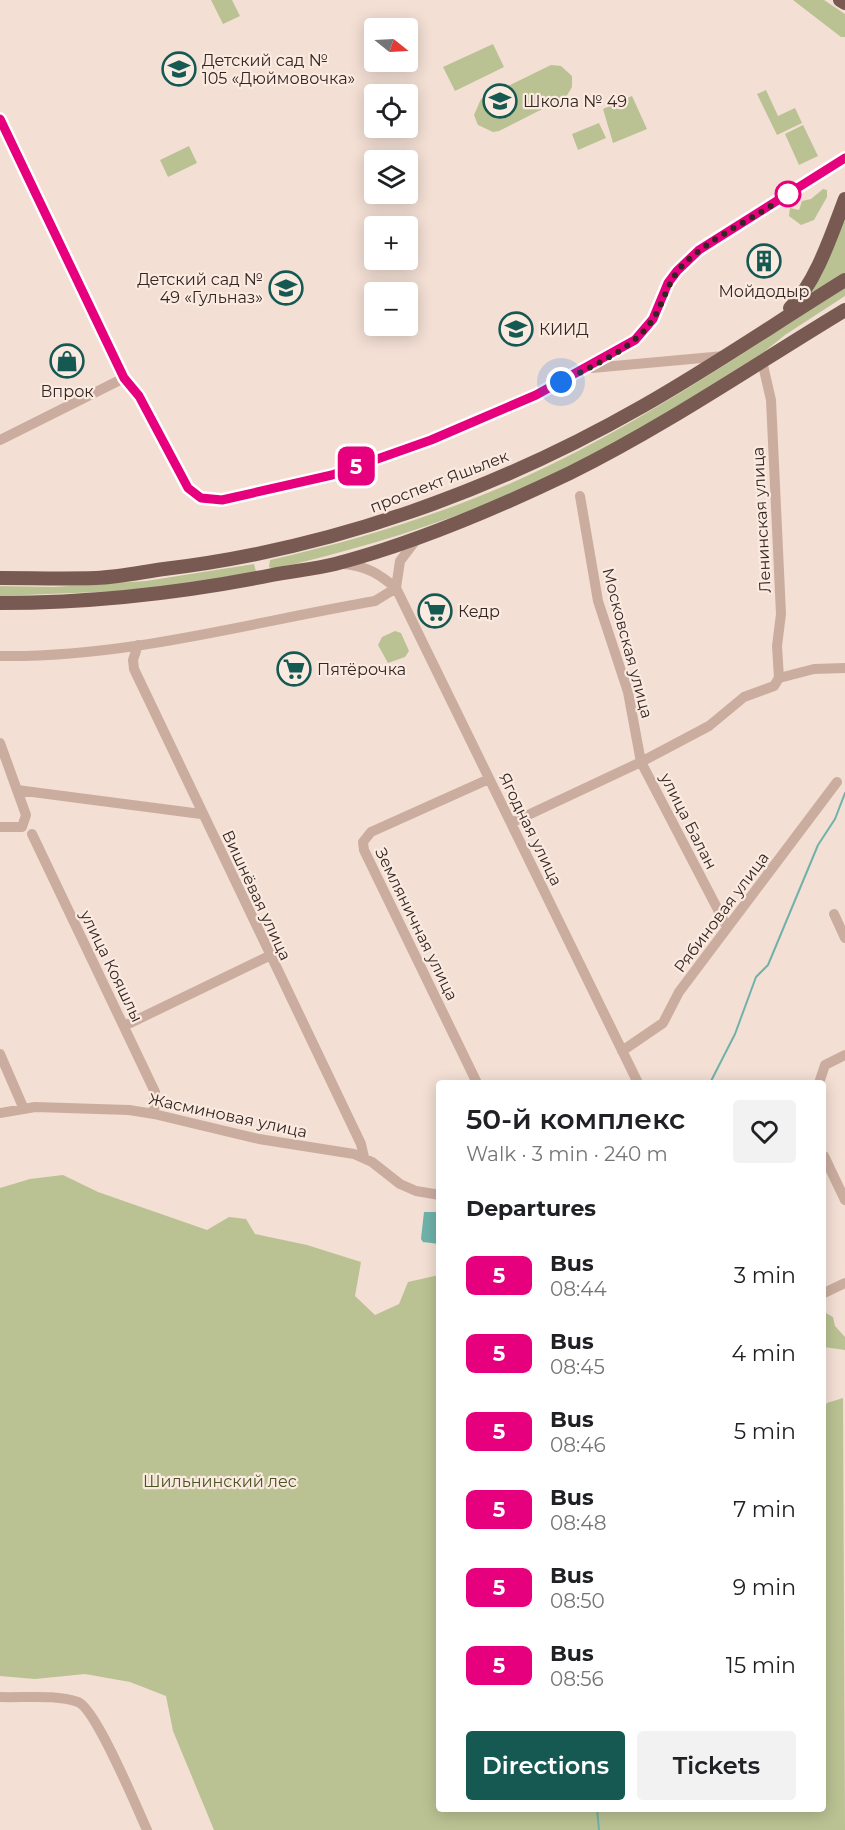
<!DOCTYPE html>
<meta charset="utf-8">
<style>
body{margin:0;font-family:Montserrat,sans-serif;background:#f2f2f2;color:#202124;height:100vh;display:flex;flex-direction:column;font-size:22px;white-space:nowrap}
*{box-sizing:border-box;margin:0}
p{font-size:20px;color:#757577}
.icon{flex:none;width:33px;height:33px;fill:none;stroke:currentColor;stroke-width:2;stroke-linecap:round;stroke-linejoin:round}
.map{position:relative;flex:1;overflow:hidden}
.details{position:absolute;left:436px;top:1080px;width:390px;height:732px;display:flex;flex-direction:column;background:#fff;border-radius:6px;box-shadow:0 3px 15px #0003}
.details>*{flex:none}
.badge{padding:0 12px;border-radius:9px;font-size:21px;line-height:39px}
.needle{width:39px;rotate:108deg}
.fabs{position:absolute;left:364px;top:18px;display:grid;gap:12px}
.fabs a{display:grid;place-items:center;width:54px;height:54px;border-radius:6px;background:#fff;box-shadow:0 3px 15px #0003;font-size:30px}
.you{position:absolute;width:30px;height:30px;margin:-15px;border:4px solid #fff;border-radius:50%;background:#1a73e8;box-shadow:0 0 0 9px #1a73e833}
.map>.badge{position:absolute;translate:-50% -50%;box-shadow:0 0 0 3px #fff}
h2{padding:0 30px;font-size:22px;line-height:54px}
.round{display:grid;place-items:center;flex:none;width:63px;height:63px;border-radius:6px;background:#f2f2f2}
.summary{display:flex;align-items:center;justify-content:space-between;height:102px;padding:0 30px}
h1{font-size:28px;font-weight:600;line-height:45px}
.button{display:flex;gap:12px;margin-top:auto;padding:12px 30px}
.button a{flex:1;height:69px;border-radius:6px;background:#165953;color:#fff;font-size:24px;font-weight:600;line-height:69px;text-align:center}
.button a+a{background:#f2f2f2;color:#202124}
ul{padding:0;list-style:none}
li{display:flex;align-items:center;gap:18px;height:78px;padding:0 30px}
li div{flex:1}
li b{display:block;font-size:22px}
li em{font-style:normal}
li .badge{min-width:66px;font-weight:700;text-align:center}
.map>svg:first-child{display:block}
.green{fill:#bac293}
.water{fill:#70b2ab}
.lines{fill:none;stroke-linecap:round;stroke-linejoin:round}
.stream{stroke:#70b2ab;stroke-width:2}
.minor{stroke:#cbad9f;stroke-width:10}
.major{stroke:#785a53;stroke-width:14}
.line-casing{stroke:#fff;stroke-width:14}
.line{stroke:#e6007e;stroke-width:9}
.walk{stroke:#342623;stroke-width:6;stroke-dasharray:0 10.8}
.stop-dot{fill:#fff;stroke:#e6007e;stroke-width:3}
.labels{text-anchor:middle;stroke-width:4.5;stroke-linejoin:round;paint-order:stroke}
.poi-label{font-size:16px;fill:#342623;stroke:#faeae0;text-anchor:start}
.street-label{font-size:16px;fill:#342623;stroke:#faeae0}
.park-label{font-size:16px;fill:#4a5425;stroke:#faeae0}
</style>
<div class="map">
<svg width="845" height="1830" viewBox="0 0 845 1830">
<rect width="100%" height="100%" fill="#f3dfd4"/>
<path class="green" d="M211 0H232L240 16 223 24Z
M793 0H824L845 14V37H841Z
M493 44 504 67 455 91 443 67Z
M551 65 561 66 572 76V87L566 97 499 131 493 132 478 125 474 115 481 99Z
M766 90 778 116 795 108 802 123 777 135 757 94Z
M632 96 647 129 613 143 603 109Z
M599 123 606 138 578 150 572 134Z
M803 125 818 156 799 165 785 134Z
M189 146 197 163 168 177 160 160Z
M823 189 827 190V197L814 220 801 225 789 216 790 208 799 210 802 201 811 199Z
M845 214V273L811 294 841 224Z
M845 287V296L785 335 764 352C704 389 644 430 581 462 484 511 378 545 273 569L269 567 270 560C376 536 481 502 578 451 670 403 757 344 845 287Z
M254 564 256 572 147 590 0 596V586L53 587 146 581Z
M395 631 401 633 409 651 405 657 388 663 378 645 382 637Z
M63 1175 98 1192 207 1230 229 1217 246 1219 255 1234 307 1245 361 1262 355 1296 375 1315 399 1304 408 1282 439 1275 440 1809H824V1408L827 1403 843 1398 845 1830H214L173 1731 166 1696 130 1682 85 1674 35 1679 0 1676V1188L30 1179Z
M824 1312 833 1317 835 1326 845 1337V1350L824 1347Z"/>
<path class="water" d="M424 1212H439V1244L423 1242 421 1239Z"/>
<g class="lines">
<path class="stream" d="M710 1083 735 1034 756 977 768 965 818 845 835 819 845 793
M597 1809 599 1830"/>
<path class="minor" d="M0 119 124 378 139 396 188 488 201 498 222 500 331 475 431 440 536 395 635 340 651 322 668 283 685 262 699 251 845 158
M762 361 771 400 781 614 777 646 779 678
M592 368 724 356
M0 440 124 378
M580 496 598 601 628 692 641 762 727 927
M344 564C367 566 379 574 396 588L638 1083
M396 588 400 561 416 540
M138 645 133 660 134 669 361 1144 364 1157
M0 656C126 658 252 622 375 601L396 588
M779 678 814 669 845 668
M0 743 26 815 22 827H0
M17 790 201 814
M511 823 641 762 709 726 744 697 774 686 779 678
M32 834 155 1092 154 1114
M834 914 845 938
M124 1026 269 956
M622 1051 663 1023 679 992 837 782
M0 1054 23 1107
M477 1083 364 850 363 842 371 832 489 779
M819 1083 825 1065 845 1055
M0 1113 35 1107 129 1110 154 1114 259 1139 354 1154 372 1162 400 1184 416 1191 440 1195
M824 1156 845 1200
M824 1293 845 1283
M0 1697C24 1698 55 1694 78 1702 96 1709 137 1808 147 1830"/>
<path class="major" d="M840 0 845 3
M790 308C816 283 832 233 845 199
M0 578C32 578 64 579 96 578 119 577 142 572 164 569 332 549 496 490 643 406 712 367 777 322 845 280
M0 603C92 603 182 593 272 575 293 571 315 569 335 564 416 543 495 509 570 473 665 426 754 365 845 310"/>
</g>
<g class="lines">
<defs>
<path id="line" d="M0 119 124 378 139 396 188 488 201 498 222 500 332 475 431 440 536 395 635 340 653 319 668 283 677 271 699 250 845 158"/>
</defs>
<use href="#line" class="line-casing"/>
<use href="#line" class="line"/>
<path class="walk" d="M561 382C590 367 632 350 651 322 665 302 667 280 685 263 715 234 755 219 788 194"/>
</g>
<defs>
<symbol id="school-ring" viewBox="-11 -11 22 22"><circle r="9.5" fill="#faeae0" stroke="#165953" stroke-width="1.5"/><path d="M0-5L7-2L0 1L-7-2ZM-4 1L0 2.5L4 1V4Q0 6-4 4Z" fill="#165953"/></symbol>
<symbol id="building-ring" viewBox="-11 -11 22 22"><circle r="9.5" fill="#faeae0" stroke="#165953" stroke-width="1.5"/><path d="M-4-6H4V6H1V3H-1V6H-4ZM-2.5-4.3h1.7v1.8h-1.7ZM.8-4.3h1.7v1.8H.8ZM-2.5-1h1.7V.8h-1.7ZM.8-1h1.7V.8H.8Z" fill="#165953"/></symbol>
<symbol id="university-ring" viewBox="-11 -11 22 22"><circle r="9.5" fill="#faeae0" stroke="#165953" stroke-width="1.5"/><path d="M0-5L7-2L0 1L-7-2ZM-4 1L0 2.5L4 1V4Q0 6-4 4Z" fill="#165953"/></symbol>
<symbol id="shop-ring" viewBox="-11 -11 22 22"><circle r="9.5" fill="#faeae0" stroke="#165953" stroke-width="1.5"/><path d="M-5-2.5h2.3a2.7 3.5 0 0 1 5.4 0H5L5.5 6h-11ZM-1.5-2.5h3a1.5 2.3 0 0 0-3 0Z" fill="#165953"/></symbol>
<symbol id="supermarket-ring" viewBox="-11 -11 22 22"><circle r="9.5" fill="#faeae0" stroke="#165953" stroke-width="1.5"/><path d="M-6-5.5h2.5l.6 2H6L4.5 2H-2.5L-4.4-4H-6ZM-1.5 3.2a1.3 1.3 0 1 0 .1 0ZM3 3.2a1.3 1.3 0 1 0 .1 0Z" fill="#165953"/></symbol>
</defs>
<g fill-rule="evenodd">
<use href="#school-ring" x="160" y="50" width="38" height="38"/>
<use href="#school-ring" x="481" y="82" width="38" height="38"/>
<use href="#building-ring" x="745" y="242" width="38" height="38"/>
<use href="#school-ring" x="267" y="269" width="38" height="38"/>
<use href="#university-ring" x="497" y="310" width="38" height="38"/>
<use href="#shop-ring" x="48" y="342" width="38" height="38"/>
<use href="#supermarket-ring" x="416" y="592" width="38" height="38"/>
<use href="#supermarket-ring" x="275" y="650" width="38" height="38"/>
</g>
<circle class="stop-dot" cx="788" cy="194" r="12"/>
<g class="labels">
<g class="poi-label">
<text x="202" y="66">Детский сад №<tspan x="202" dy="18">105 «Дюймовочка»</tspan></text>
<text x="523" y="107">Школа № 49</text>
<text x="263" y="285" text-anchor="end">Детский сад №<tspan x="263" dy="18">49 «Гульназ»</tspan></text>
<text x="764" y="297" text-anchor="middle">Мойдодыр</text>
<text x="539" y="335">КИИД</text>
<text x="67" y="397" text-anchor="middle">Впрок</text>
<text x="458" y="617">Кедр</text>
<text x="317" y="675">Пятёрочка</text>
</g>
<g class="street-label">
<text transform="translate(439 481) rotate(-21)" y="6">проспект Яшьлек</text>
<text transform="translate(761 520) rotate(-93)" y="6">Ленинская улица</text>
<text transform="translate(628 643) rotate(75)" y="6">Московская улица</text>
<text transform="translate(689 821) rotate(63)" y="6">улица Балан</text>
<text transform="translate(531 829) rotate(64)" y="6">Ягодная улица</text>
<text transform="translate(257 895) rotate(65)" y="6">Вишнёвая улица</text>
<text transform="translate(721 912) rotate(-53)" y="6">Рябиновая улица</text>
<text transform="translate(417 924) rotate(64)" y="6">Земляничная улица</text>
<text transform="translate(112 966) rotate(64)" y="6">улица Кояшлы</text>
<text transform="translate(228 1115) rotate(12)" y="6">Жасминовая улица</text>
</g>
<g class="park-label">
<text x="220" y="1487">Шильнинский лес</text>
</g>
</g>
</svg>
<div class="fabs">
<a><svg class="needle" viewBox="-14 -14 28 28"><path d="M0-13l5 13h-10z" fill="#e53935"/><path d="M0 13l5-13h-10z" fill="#757577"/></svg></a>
<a><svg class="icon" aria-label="locate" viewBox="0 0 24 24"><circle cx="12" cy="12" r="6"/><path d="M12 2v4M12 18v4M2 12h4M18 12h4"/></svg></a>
<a><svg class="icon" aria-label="layers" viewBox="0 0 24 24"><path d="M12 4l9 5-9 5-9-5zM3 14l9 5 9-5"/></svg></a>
<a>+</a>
<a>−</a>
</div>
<div class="you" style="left:561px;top:382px"></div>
<b class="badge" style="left:356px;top:466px;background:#e6007e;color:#fff">5</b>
<section class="details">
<div class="summary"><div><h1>50-й комплекс</h1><p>Walk · 3 min · 240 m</p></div><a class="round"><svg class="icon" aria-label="heart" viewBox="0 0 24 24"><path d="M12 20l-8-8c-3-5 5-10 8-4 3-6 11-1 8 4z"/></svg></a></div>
<h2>Departures</h2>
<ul>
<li><span class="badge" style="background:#e6007e;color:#fff">5</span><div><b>Bus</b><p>08:44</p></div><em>3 min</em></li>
<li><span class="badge" style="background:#e6007e;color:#fff">5</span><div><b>Bus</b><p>08:45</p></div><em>4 min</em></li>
<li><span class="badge" style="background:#e6007e;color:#fff">5</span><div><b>Bus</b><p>08:46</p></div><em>5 min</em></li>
<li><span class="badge" style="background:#e6007e;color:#fff">5</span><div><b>Bus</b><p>08:48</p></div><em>7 min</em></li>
<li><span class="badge" style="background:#e6007e;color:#fff">5</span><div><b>Bus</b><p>08:50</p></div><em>9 min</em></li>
<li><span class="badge" style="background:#e6007e;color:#fff">5</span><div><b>Bus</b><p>08:56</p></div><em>15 min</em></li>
</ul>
<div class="button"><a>Directions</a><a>Tickets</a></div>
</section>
</div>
